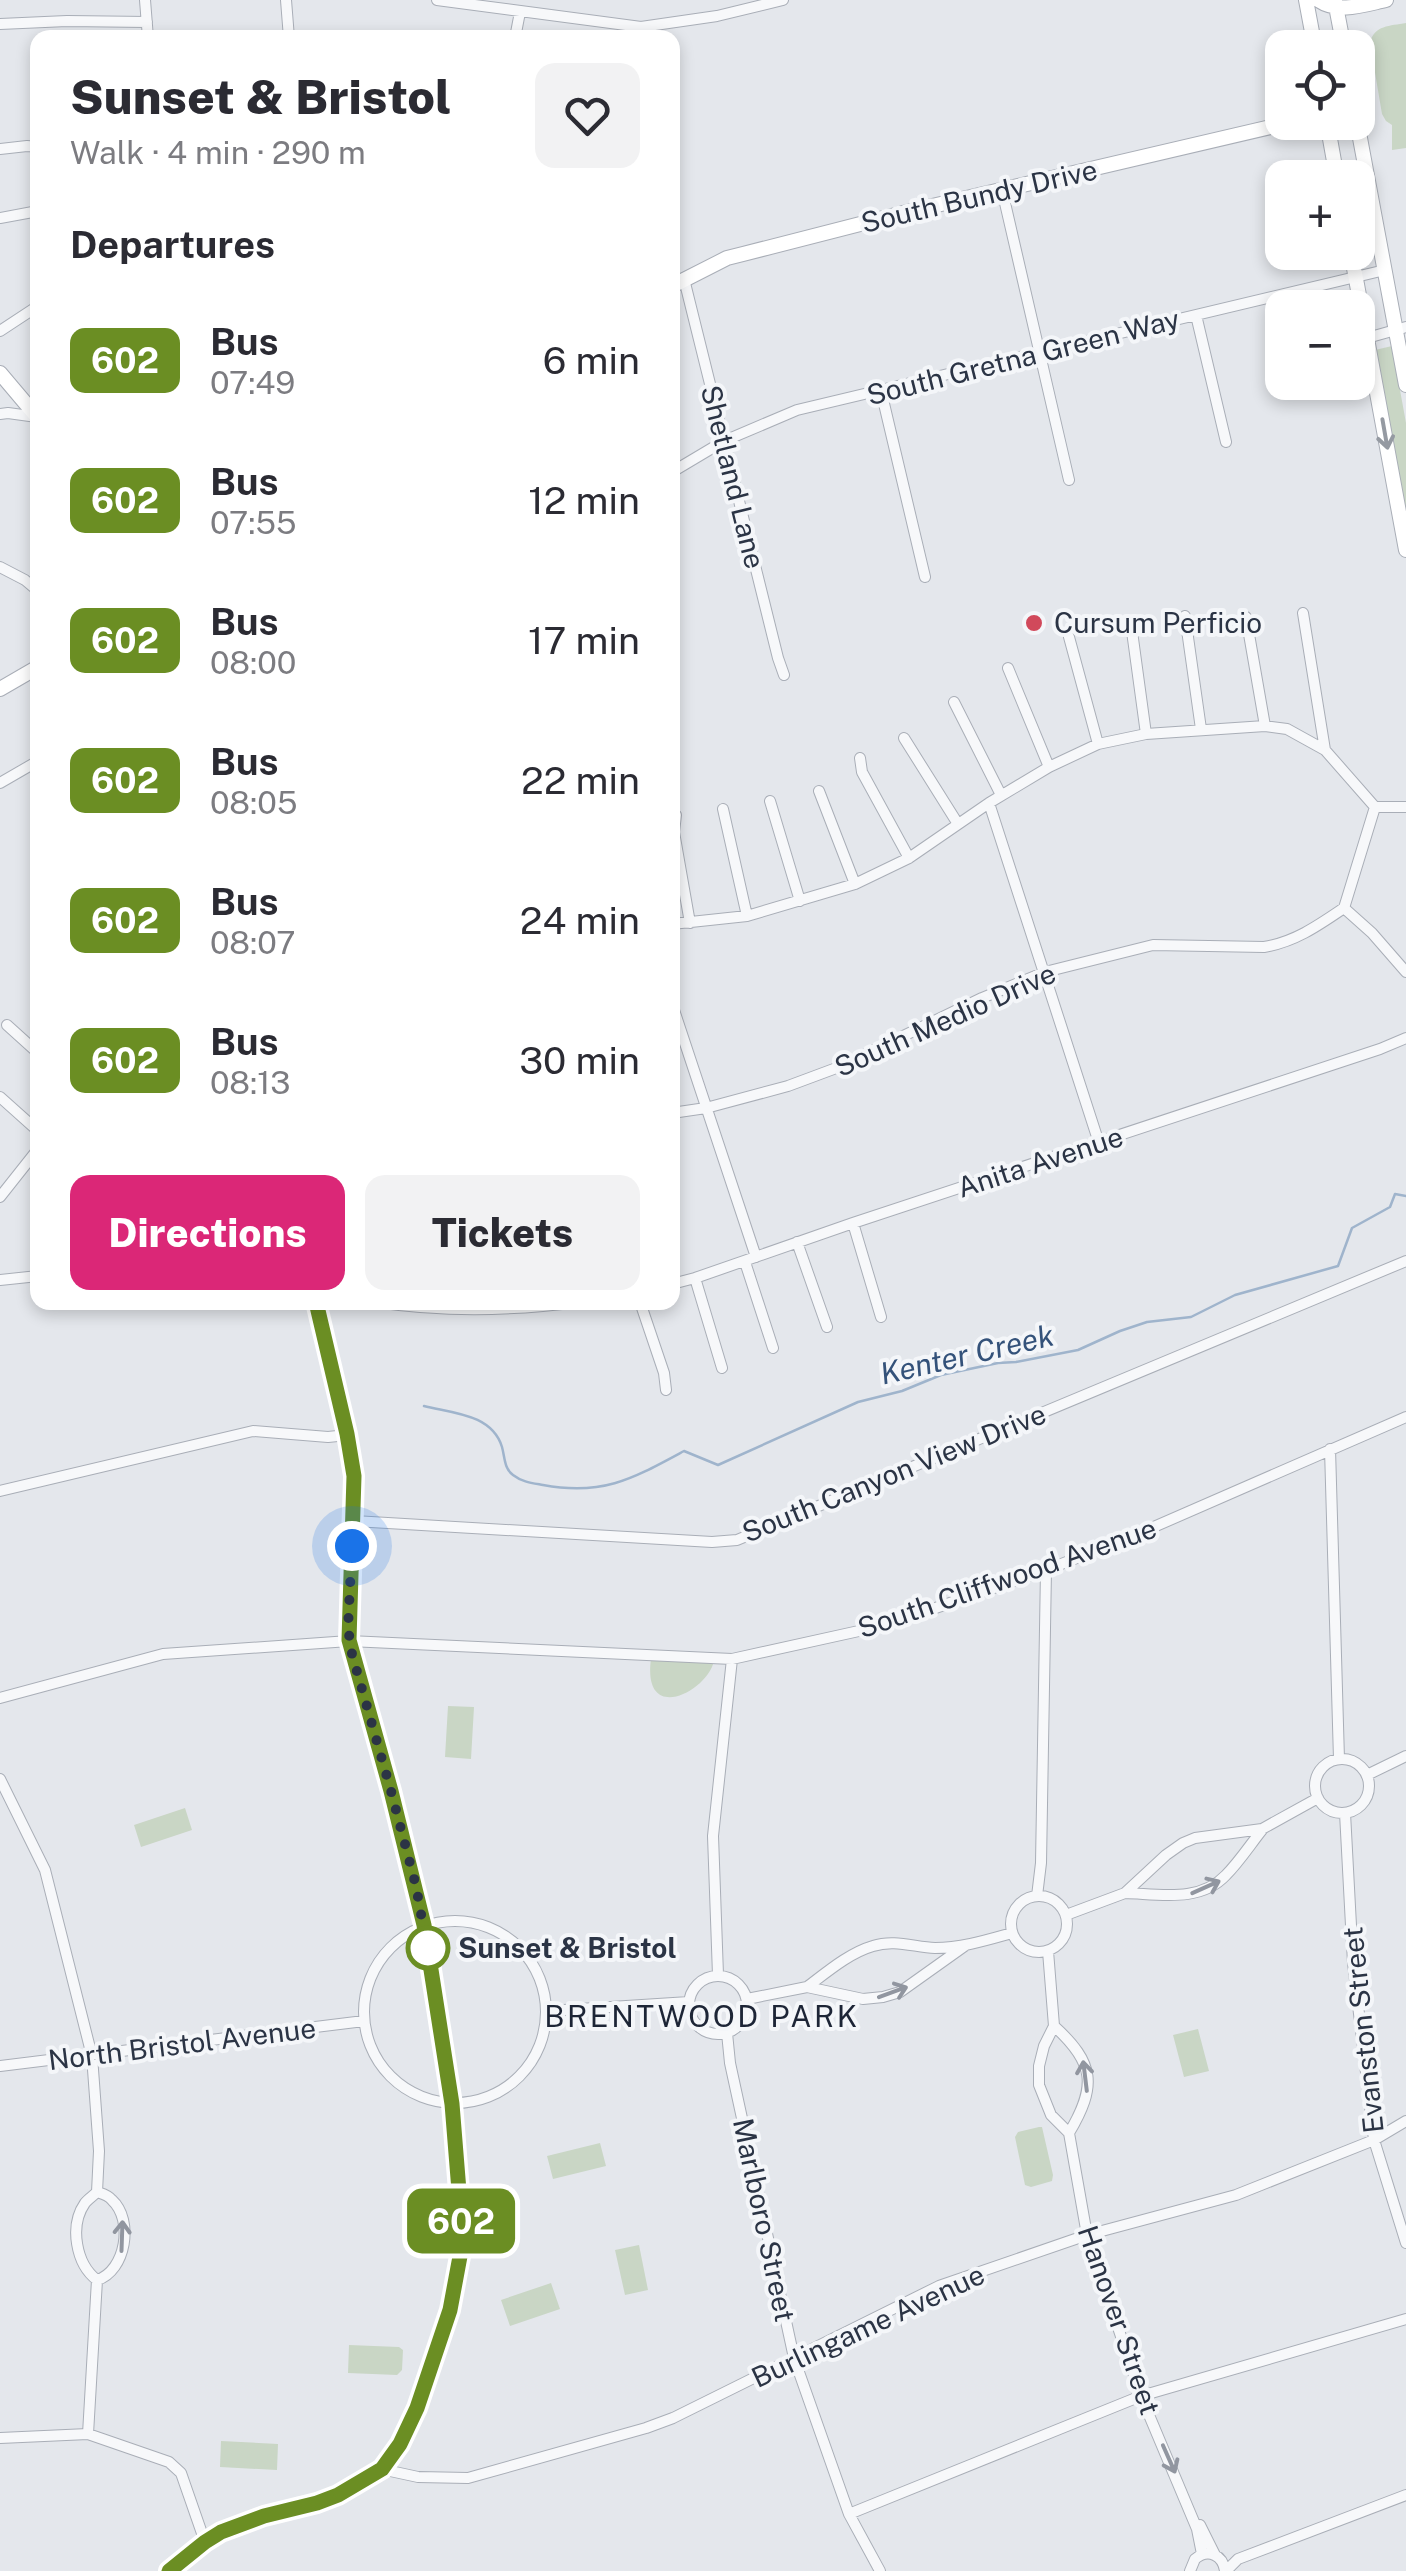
<!DOCTYPE html>
<meta charset="utf-8">
<style>
body{margin:0;font-family:"Public Sans",sans-serif;background:#f2f2f3;color:#2b2b33;height:100vh;display:flex;flex-direction:column;font-size:38px;white-space:nowrap}
*{box-sizing:border-box;margin:0}
p{font-size:32px;color:#7c7c81}
.icon{flex:none;width:55px;height:55px;fill:none;stroke:currentColor;stroke-width:2;stroke-linecap:round;stroke-linejoin:round}
.map{position:relative;flex:1;overflow:hidden}
.sheet{position:absolute;left:30px;top:30px;width:650px;height:1280px;display:flex;flex-direction:column;background:#fff;border-radius:20px;box-shadow:0 5px 15px #0003}
.sheet>*{flex:none}
.badge{padding:0 20px;border-radius:15px;font-size:35px;line-height:65px}
.controls{position:absolute;left:1265px;top:30px;display:grid;gap:20px}
.controls a{display:grid;place-items:center;width:110px;height:110px;border-radius:20px;background:#fff;box-shadow:0 5px 15px #0003;font-size:50px}
.you{position:absolute;width:50px;height:50px;margin:-25px;border:8px solid #fff;border-radius:50%;background:#1a73e8;box-shadow:0 0 0 15px #1a73e833}
.map>.badge{position:absolute;translate:-50% -50%;box-shadow:0 0 0 5px #fff}
h2{padding:0 40px;font-size:38px;line-height:90px}
.round{display:grid;place-items:center;flex:none;width:105px;height:105px;border-radius:20px;background:#f2f2f3}
.head{display:flex;align-items:center;justify-content:space-between;height:170px;padding:0 40px}
h1{font-size:48px;font-weight:800;line-height:75px}
.cta{display:flex;gap:20px;margin-top:auto;padding:20px 40px}
.cta a{flex:1;height:115px;border-radius:20px;background:#db2777;color:#fff;font-size:40px;font-weight:800;line-height:115px;text-align:center}
.cta a+a{background:#f2f2f3;color:#2b2b33}
ul{padding:0;list-style:none}
li{display:flex;align-items:center;gap:30px;height:140px;padding:0 40px}
li div{flex:1}
li b{display:block;font-size:38px}
li em{font-style:normal}
li .badge{min-width:110px;font-weight:700;text-align:center}
.map>svg:first-child{display:block}
.green{fill:#c9d6c5}
.lines{fill:none;stroke-linecap:round;stroke-linejoin:round}
.stream{stroke:#9fb4cc;stroke-width:2.5}
.street-casing{stroke:#a9aeb7;stroke-width:12}
.secondary-casing{stroke:#a9aeb7;stroke-width:16}
.street{stroke:#f7f8fa;stroke-width:10}
.secondary{stroke:#fff;stroke-width:14}
.oneway{stroke:#959aa2}
.oneway2{stroke:#9196a0}
.line-casing{stroke:#fff;stroke-width:22}
.line{stroke:#6b8e23;stroke-width:15}
.walk{stroke:#2b3445;stroke-width:10;stroke-dasharray:0 18}
.poi-dot{fill:#d1495b;stroke:#f4f6f9;stroke-width:4}
.stop-dot{fill:#fff;stroke:#6b8e23;stroke-width:5}
.labels{text-anchor:middle;stroke-width:8;stroke-linejoin:round;paint-order:stroke}
.street-label{font-size:28px;fill:#2b3445;stroke:#f4f6f9}
.poi-label{font-size:28px;fill:#2b3445;stroke:#f4f6f9;text-anchor:start}
.stop-label{font-size:28px;font-weight:bold;fill:#2b3445;stroke:#f4f6f9;text-anchor:start}
.water-label{font-size:30px;font-style:italic;fill:#34527a;stroke:#f4f6f9}
.neighbourhood-label{font-size:30px;letter-spacing:2.5px;fill:#1d2536;stroke:#f4f6f9}
</style>
<div class="map">
<svg width="1406" height="2571" viewBox="0 0 1406 2571">
<rect width="100%" height="100%" fill="#e4e7ec"/>
<path class="green" d="M1406 23V148L1392 150V125L1386 121 1382 114 1370 43C1374 25 1390 26 1406 23Z
M1392 346 1406 423V517L1375 350Z
M651 1659 714 1661C707 1692 642 1725 651 1659Z
M448 1706 474 1707 471 1759 445 1757Z
M185 1808 192 1830 141 1847 134 1825Z
M1198 2029 1209 2071 1184 2077 1173 2035Z
M1039 2127H1042L1053 2175 1052 2181 1031 2187 1025 2185 1015 2137 1018 2132Z
M600 2143 606 2166 553 2179 547 2156Z
M639 2245 648 2290 625 2295 615 2250Z
M551 2283 560 2309 510 2326 501 2300Z
M349 2345 399 2347 403 2350 402 2370 397 2375 348 2373Z
M221 2441 278 2444 277 2470 220 2467Z"/>
<g class="lines">
<path class="stream" d="M424 1406C452 1413 492 1414 502 1447 505 1458 504 1468 513 1475 522 1482 532 1483 543 1485 603 1496 632 1479 684 1451L718 1465 858 1402 902 1391 941 1375 998 1363 1016 1362 1078 1350 1120 1331 1147 1322 1191 1317 1235 1295 1338 1266 1352 1228 1390 1207 1395 1194 1406 1196"/>
<defs>
<path id="street" d="M145 0 148 38
M286 0 289 38
M437 0 641 27 717 16 783 0
M0 24 67 21 147 22
M515 38 520 12
M0 149 27 146 38 147
M1002 190 1069 480
M0 218 38 211
M684 279 778 658 784 675
M1196 315 1226 442
M0 331 38 306
M1367 338 1406 327
M881 391 925 577
M0 414 8 413 37 417
M672 472 724 441 797 410 1385 270
M0 567 25 580 38 591
M1303 613 1325 750
M1185 616 1201 729
M1246 617 1265 726
M1131 624 1146 734
M1069 637 1098 744
M1008 668 1049 767
M954 702 1001 795
M904 738 958 824
M860 758 862 772 909 858
M0 783 38 761
M819 791 855 884
M770 801 800 901
M989 803 1099 1143
M723 809 747 916
M676 815 674 832 690 923
M1344 908 1372 933 1406 972
M672 924 747 916 855 884 909 858 989 803 1049 767 1098 744 1146 734 1265 726 1287 729 1325 750 1375 807H1406
M672 1004 756 1257
M7 1025 38 1053
M0 1097 38 1131
M672 1113 706 1108 788 1086 839 1067 982 998 1045 972 1153 945 1264 947C1295 942 1319 925 1344 908L1375 807
M0 1197 38 1149
M853 1223 881 1317
M797 1242 827 1327
M745 1262 773 1348
M695 1278 722 1368
M0 1280 38 1276
M672 1284 695 1278 853 1223 1380 1049 1406 1038
M376 1302C443 1312 511 1311 578 1302
M640 1302 664 1373 666 1390
M1330 1449 1339 1759
M0 1491 253 1431 328 1437 347 1435
M354 1521 712 1542 737 1540 1406 1261
M0 1698 163 1654 349 1641 732 1659 886 1625 1046 1570 1133 1536 1406 1417
M1315 1786a27 27 0 1 1 54 0a27 27 0 1 1-54 0Z
M1367 1775 1406 1756
M0 1779 45 1870 92 2056 99 2151 97 2192C93 2196 88 2199 85 2203 69 2226 76 2264 97 2280L88 2434
M1345 1813 1353 1963 1374 2140 1406 2243
M1125 1893C1159 1894 1200 1903 1226 1875 1239 1862 1250 1845 1262 1830
M1011 1924a28 28 0 1 1 56 0a28 28 0 1 1-56 0Z
M1037 1896 1041 1863 1046 1570
M1066 1915 1125 1893 1166 1855 1183 1843 1195 1838 1262 1829 1318 1798
M364 2012a91 91 0 1 1 182 0a91 91 0 1 1-182 0Z
M1048 1951 1054 2026 1044 2046 1039 2066V2085L1051 2115 1069 2133 1087 2235 1141 2396 1197 2529 1202 2554
M718 1975 713 1836 732 1659
M689 2005a29 29 0 1 1 58 0a29 29 0 1 1-58 0Z
M807 1987C827 1972 849 1953 873 1946 894 1939 914 1947 935 1948 961 1948 987 1940 1012 1933
M747 1999 807 1987 863 1999 883 1997 900 1992 966 1945
M548 2011 689 2002
M1054 2026C1095 2063 1097 2086 1069 2133
M727 2033 730 2063 794 2358 849 2514 880 2571
M0 2066 364 2021
M97 2192C103 2194 108 2195 112 2200 134 2220 126 2271 97 2280
M0 2438 88 2434 169 2462 181 2473 205 2542
M381 2469 418 2477 468 2478 646 2428 673 2418 939 2286 1087 2235 1236 2195 1374 2140 1406 2121
M849 2514 1141 2396 1406 2319
M1200 2525 1215 2555
M1190 2571 1195 2559C1208 2548 1223 2555 1225 2571
M1226 2571 1238 2559 1406 2495"/>
<path id="secondary" d="M1306 0 1315 48
M1318 0C1339 14 1363 5 1386 0
M1335 1 1344 48
M1327 122 1337 178
M1357 122 1406 385
M1351 252 1406 550
M672 286 727 258 743 254 911 211 1292 122
M0 373 38 418
M0 689 38 667
M169 2571 205 2542 221 2532 264 2516 338 2495 381 2469 400 2444 417 2408 450 2310 461 2251 452 2104 424 1925 391 1791 349 1641 354 1476 347 1435 316 1302"/>
</defs>
<use href="#street" class="street-casing"/>
<use href="#secondary" class="secondary-casing"/>
<use href="#street" class="street"/>
<use href="#secondary" class="secondary"/>
</g>
<defs><path id="oneway-shaft" d="M-6 0H5M1.5-3L5.5 0L1.5 3" fill="none" stroke-width="1.6" stroke-linecap="round" stroke-linejoin="round" transform="scale(2.5)"/></defs>
<use class="oneway" href="#oneway-shaft" transform="translate(1385 434) rotate(80)"/>
<g class="oneway2">
<use href="#oneway-shaft" transform="translate(1206 1887) rotate(-24)"/>
<use href="#oneway-shaft" transform="translate(893 1992) rotate(-20)"/>
<use href="#oneway-shaft" transform="translate(1085 2076) rotate(-97)"/>
<use href="#oneway-shaft" transform="translate(122 2236) rotate(-88)"/>
<use href="#oneway-shaft" transform="translate(1169 2459) rotate(66)"/>
</g>
<g class="lines">
<defs>
<path id="line" d="M169 2571 205 2542 221 2532 264 2516 317 2503 338 2495 382 2469 400 2444 417 2408 450 2310 461 2251 462 2228 452 2104 424 1925 391 1791 349 1640 354 1476 347 1434 316 1302"/>
</defs>
<use href="#line" class="line-casing"/>
<use href="#line" class="line"/>
<path class="walk" d="M352 1546 348 1628 352 1654 391 1791 416 1886 430 1964 428 1948"/>
</g>
<circle class="poi-dot" cx="1034" cy="623" r="10"/>
<circle class="stop-dot" cx="428" cy="1948" r="20"/>
<g class="labels">
<g class="street-label">
<text transform="translate(979 196) rotate(-13)" y="10">South Bundy Drive</text>
<text transform="translate(1023 357) rotate(-14)" y="10">South Gretna Green Way</text>
<text transform="translate(733 477) rotate(76)" y="10">Shetland Lane</text>
<text transform="translate(945 1020) rotate(-24)" y="10">South Medio Drive</text>
<text transform="translate(1040 1162) rotate(-18)" y="10">Anita Avenue</text>
<text transform="translate(894 1473) rotate(-22)" y="10">South Canyon View Drive</text>
<text transform="translate(1007 1578) rotate(-19)" y="10">South Cliffwood Avenue</text>
<text transform="translate(1363 2030) rotate(-96)" y="10">Evanston Street</text>
<text transform="translate(182 2044) rotate(-7)" y="10">North Bristol Avenue</text>
<text transform="translate(764 2220) rotate(78)" y="10">Marlboro Street</text>
<text transform="translate(1119 2320) rotate(71)" y="10">Hanover Street</text>
<text transform="translate(868 2326) rotate(-25)" y="10">Burlingame Avenue</text>
</g>
<g class="poi-label">
<text x="1054" y="633">Cursum Perficio</text>
</g>
<g class="stop-label">
<text x="458" y="1958">Sunset &amp; Bristol</text>
</g>
<g class="water-label">
<text transform="translate(967 1355) rotate(-13)" y="10">Kenter Creek</text>
</g>
<g class="neighbourhood-label">
<text x="702" y="2027">BRENTWOOD PARK</text>
</g>
</g>
</svg>
<div class="controls">
<a><svg class="icon" aria-label="locate" viewBox="0 0 24 24"><circle cx="12" cy="12" r="6"/><path d="M12 2v4M12 18v4M2 12h4M18 12h4"/></svg></a>
<a>+</a>
<a>−</a>
</div>
<div class="you" style="left:352px;top:1546px"></div>
<b class="badge" style="left:461px;top:2221px;background:#6b8e23;color:#fff">602</b>
<section class="sheet">
<div class="head"><div><h1>Sunset &amp; Bristol</h1><p>Walk · 4 min · 290 m</p></div><a class="round"><svg class="icon" aria-label="heart" viewBox="0 0 24 24"><path d="M12 20l-8-8c-3-5 5-10 8-4 3-6 11-1 8 4z"/></svg></a></div>
<h2>Departures</h2>
<ul>
<li><span class="badge" style="background:#6b8e23;color:#fff">602</span><div><b>Bus</b><p>07:49</p></div><em>6 min</em></li>
<li><span class="badge" style="background:#6b8e23;color:#fff">602</span><div><b>Bus</b><p>07:55</p></div><em>12 min</em></li>
<li><span class="badge" style="background:#6b8e23;color:#fff">602</span><div><b>Bus</b><p>08:00</p></div><em>17 min</em></li>
<li><span class="badge" style="background:#6b8e23;color:#fff">602</span><div><b>Bus</b><p>08:05</p></div><em>22 min</em></li>
<li><span class="badge" style="background:#6b8e23;color:#fff">602</span><div><b>Bus</b><p>08:07</p></div><em>24 min</em></li>
<li><span class="badge" style="background:#6b8e23;color:#fff">602</span><div><b>Bus</b><p>08:13</p></div><em>30 min</em></li>
</ul>
<div class="cta"><a>Directions</a><a>Tickets</a></div>
</section>
</div>
